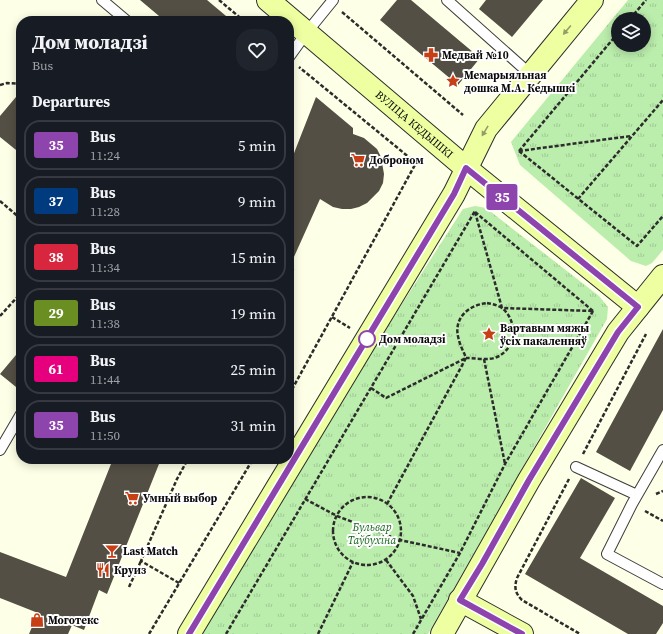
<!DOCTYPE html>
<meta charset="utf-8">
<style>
body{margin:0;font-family:"Source Serif 4",serif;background:#20242c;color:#f1f3f6;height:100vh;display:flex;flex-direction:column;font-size:15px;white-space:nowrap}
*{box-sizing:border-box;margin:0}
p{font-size:13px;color:#9ea1a6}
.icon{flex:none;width:22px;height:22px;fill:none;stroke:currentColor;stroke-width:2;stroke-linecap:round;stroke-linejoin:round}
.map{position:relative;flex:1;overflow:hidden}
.sheet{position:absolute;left:16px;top:16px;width:278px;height:448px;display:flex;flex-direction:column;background:#171b24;border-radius:16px;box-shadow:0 2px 10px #0003}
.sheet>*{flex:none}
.badge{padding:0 8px;border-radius:3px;font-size:14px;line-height:26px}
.buttons{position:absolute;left:611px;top:12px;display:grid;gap:8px}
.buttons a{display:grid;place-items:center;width:40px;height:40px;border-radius:50%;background:#171b24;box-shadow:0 2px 10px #0003;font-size:20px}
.map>.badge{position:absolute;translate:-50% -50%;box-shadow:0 0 0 2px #fff}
h2{padding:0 16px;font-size:15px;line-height:36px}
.round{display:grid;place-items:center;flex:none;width:42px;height:42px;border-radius:16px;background:#20242c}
.headline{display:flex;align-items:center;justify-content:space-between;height:68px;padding:0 16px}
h1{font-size:19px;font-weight:800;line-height:30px}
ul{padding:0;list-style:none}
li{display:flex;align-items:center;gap:12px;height:50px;margin:0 8px 6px;padding:0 8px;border:2px solid #363941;border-radius:16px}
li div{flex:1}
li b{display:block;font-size:15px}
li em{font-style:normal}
li .badge{min-width:44px;font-weight:700;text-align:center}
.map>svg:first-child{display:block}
.park{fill:url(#park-tufts);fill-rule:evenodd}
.building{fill:#534f45}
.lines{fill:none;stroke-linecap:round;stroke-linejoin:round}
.lane-casing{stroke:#3d3d3d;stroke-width:12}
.secondary-casing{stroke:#2c2c2c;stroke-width:24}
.path{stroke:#2c2c2c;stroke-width:2.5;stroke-dasharray:4 2;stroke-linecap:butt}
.lane{stroke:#fff;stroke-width:10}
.secondary{stroke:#eeffa1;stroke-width:22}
.oneway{fill:#939d65}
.line-casing{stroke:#fff;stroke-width:9}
.line{stroke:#8e44ad;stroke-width:6}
.stop-dot{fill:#fff;stroke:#8e44ad;stroke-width:2}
.labels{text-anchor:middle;stroke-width:4;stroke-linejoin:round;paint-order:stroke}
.poi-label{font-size:11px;font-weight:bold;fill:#0a0a0a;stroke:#fff;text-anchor:start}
.street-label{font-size:11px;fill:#0a0a0a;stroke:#fff}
.stop-label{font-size:11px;font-weight:bold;fill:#0a0a0a;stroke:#fff;text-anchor:start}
.park-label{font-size:11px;font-style:italic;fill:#15661b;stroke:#fff}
</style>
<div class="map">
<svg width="663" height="634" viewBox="0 0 663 634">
<defs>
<pattern id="park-tufts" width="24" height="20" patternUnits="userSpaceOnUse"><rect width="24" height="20" fill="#bbedac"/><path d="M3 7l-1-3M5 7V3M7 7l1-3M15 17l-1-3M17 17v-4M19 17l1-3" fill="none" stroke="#9fca93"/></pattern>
</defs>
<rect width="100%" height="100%" fill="#fdffe6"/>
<path class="park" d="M628 0H663V250L652 263 646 266 631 261 520 165 511 142ZM618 19H644V45H618Z
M475 206 486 208 599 296 608 307 607 319 428 634H198L287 483 463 209Z"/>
<path class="building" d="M140 0H207L232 21H165Z
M397 0H411L480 58 458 85 380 20Z
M486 0H543L512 37 479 9Z
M21 91V154L0 137V116Z
M316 97 353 128V134L364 138 377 149 381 157 384 174 383 183 379 191 367 203 359 207 351 209H342L333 207 320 199 289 268V166Z
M663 329V410L630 471 596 452Z
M21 349V391L0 374Z
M113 459H161L107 594 99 590 84 630 72 625 68 634H29L38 613 0 598V552L66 577Z
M581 478 615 498 580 558 663 606V623L656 634H628L525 574Z"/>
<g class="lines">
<defs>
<path id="lane" d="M102 0 127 21
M447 0 530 74
M289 57 307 32 333 0
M0 450 21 414
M663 450 632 504 607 554 663 584
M576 467 637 495"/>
<g id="secondary">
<path id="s1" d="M268 0 466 168 638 307"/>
<path d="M460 600 522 634"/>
<path d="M189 634 454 194 486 129 592 0"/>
<path d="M442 634 529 480 618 332 663 276"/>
</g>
</defs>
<use href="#lane" class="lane-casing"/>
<use href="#secondary" class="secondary-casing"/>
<path class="path" d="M219 0 244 21
M342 12 463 115
M630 19 646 0
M0 85 7 83 21 84
M519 151 637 246 663 216
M519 151 618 33
M519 151 631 136
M578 199 663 100
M0 201 21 219
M475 212 502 308 593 311
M475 212 593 311
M289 278 294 267
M487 303C492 304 497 305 502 308 518 321 517 348 497 357 488 361 476 358 466 358 464 352 460 346 459 340 452 319 468 305 487 303Z
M0 316 21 293
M332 317 350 328
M484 359 505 464
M371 388 386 398 466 358
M289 395 416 163 299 67
M583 454 646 334
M569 479 517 578C514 587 515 593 522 600L580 634
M656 494 663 491
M333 531a34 34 0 1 1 68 0a34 34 0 1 1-68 0Z
M305 499 337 516 400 540 460 553
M387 504 466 358
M645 511 663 521
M386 560 413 596 421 619
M179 583 141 561 177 479 188 459
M129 587 141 561
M149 634 253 459
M226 634 475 211
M318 634 353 562
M413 634 460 553 505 464 593 311"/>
<use href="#lane" class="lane"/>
<use href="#secondary" class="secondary"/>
</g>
<defs><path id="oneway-solid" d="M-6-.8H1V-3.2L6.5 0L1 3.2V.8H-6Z"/></defs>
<g class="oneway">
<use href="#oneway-solid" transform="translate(567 30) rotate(130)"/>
<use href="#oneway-solid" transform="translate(485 131) rotate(121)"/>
</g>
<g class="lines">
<defs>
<path id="line" d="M189 634 454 194 466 168 638 307 618 332 529 480 482 564 460 600 522 634"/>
</defs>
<use href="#line" class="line-casing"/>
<use href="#line" class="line"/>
</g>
<defs>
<symbol id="pharmacy-bare" viewBox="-9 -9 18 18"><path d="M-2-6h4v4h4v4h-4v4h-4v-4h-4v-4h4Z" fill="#c63f15" stroke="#fff" stroke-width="2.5" paint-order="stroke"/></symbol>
<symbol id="sight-bare" viewBox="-9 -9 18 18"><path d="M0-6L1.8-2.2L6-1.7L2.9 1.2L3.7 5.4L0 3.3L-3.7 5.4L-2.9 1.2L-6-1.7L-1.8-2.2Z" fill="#c63f15" stroke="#fff" stroke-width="2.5" paint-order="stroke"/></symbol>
<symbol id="supermarket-bare" viewBox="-9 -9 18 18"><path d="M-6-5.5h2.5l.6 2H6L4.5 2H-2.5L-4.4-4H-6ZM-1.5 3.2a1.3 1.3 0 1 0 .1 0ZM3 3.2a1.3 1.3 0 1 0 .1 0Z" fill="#c63f15" stroke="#fff" stroke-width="2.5" paint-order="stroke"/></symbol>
<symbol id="bar-bare" viewBox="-9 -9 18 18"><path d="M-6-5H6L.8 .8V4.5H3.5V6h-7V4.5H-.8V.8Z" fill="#c63f15" stroke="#fff" stroke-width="2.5" paint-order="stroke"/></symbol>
<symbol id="restaurant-bare" viewBox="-9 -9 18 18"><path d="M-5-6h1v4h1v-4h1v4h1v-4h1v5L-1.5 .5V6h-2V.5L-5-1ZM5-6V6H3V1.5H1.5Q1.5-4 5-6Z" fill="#c63f15" stroke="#fff" stroke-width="2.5" paint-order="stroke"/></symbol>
<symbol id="shop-bare" viewBox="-9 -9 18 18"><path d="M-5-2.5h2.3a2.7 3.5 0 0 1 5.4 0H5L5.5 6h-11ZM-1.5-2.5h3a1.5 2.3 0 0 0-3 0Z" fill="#c63f15" stroke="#fff" stroke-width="2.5" paint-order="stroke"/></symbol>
</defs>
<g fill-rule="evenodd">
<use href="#pharmacy-bare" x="421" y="45" width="20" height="20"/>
<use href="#sight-bare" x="443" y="71" width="20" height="20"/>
<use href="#supermarket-bare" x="348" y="150" width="20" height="20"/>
<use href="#sight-bare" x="479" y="324" width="20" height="20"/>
<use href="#supermarket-bare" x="122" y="488" width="20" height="20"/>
<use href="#bar-bare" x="102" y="541" width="20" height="20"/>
<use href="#restaurant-bare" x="93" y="560" width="20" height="20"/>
<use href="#shop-bare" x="27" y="610" width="20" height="20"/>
</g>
<circle class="stop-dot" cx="367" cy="339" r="8"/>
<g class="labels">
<g class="poi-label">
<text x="442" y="59">Медвай №10</text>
<text x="464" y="79">Мемарыяльная<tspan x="464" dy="13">дошка М.А. Кедышкі</tspan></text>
<text x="369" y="164">Доброном</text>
<text x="500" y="332">Вартавым мяжы<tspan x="500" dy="13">ўсіх пакаленняў</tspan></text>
<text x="143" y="502">Умный выбор</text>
<text x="123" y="555">Last Match</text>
<text x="114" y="574">Круиз</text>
<text x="48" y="624">Моготекс</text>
</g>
<g class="street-label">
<text dy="4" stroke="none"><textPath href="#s1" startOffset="192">ВУЛІЦА КЕДЫШКІ</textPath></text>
</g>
<g class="stop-label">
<text x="379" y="343">Дом моладзі</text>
</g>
<g class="park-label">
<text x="372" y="531">Бульвар<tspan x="372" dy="13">Таўбухіна</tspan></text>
</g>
</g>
</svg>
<div class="buttons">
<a><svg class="icon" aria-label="layers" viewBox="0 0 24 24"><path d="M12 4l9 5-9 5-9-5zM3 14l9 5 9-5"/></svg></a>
</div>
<b class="badge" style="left:502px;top:197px;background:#8e44ad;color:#fff">35</b>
<section class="sheet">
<div class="headline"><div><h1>Дом моладзі</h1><p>Bus</p></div><a class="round"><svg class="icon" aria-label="heart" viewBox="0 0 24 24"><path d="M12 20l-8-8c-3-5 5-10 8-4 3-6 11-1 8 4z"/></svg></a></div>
<h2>Departures</h2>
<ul>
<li><span class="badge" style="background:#8e44ad;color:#fff">35</span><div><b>Bus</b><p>11:24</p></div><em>5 min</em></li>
<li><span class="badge" style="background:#003b80;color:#fff">37</span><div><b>Bus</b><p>11:28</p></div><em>9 min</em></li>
<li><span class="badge" style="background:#d7263d;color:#fff">38</span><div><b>Bus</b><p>11:34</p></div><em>15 min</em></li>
<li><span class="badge" style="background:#6b8e23;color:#fff">29</span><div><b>Bus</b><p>11:38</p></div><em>19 min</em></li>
<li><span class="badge" style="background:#e6007e;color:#fff">61</span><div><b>Bus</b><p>11:44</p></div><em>25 min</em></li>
<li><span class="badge" style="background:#8e44ad;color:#fff">35</span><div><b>Bus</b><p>11:50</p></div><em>31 min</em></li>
</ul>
</section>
</div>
